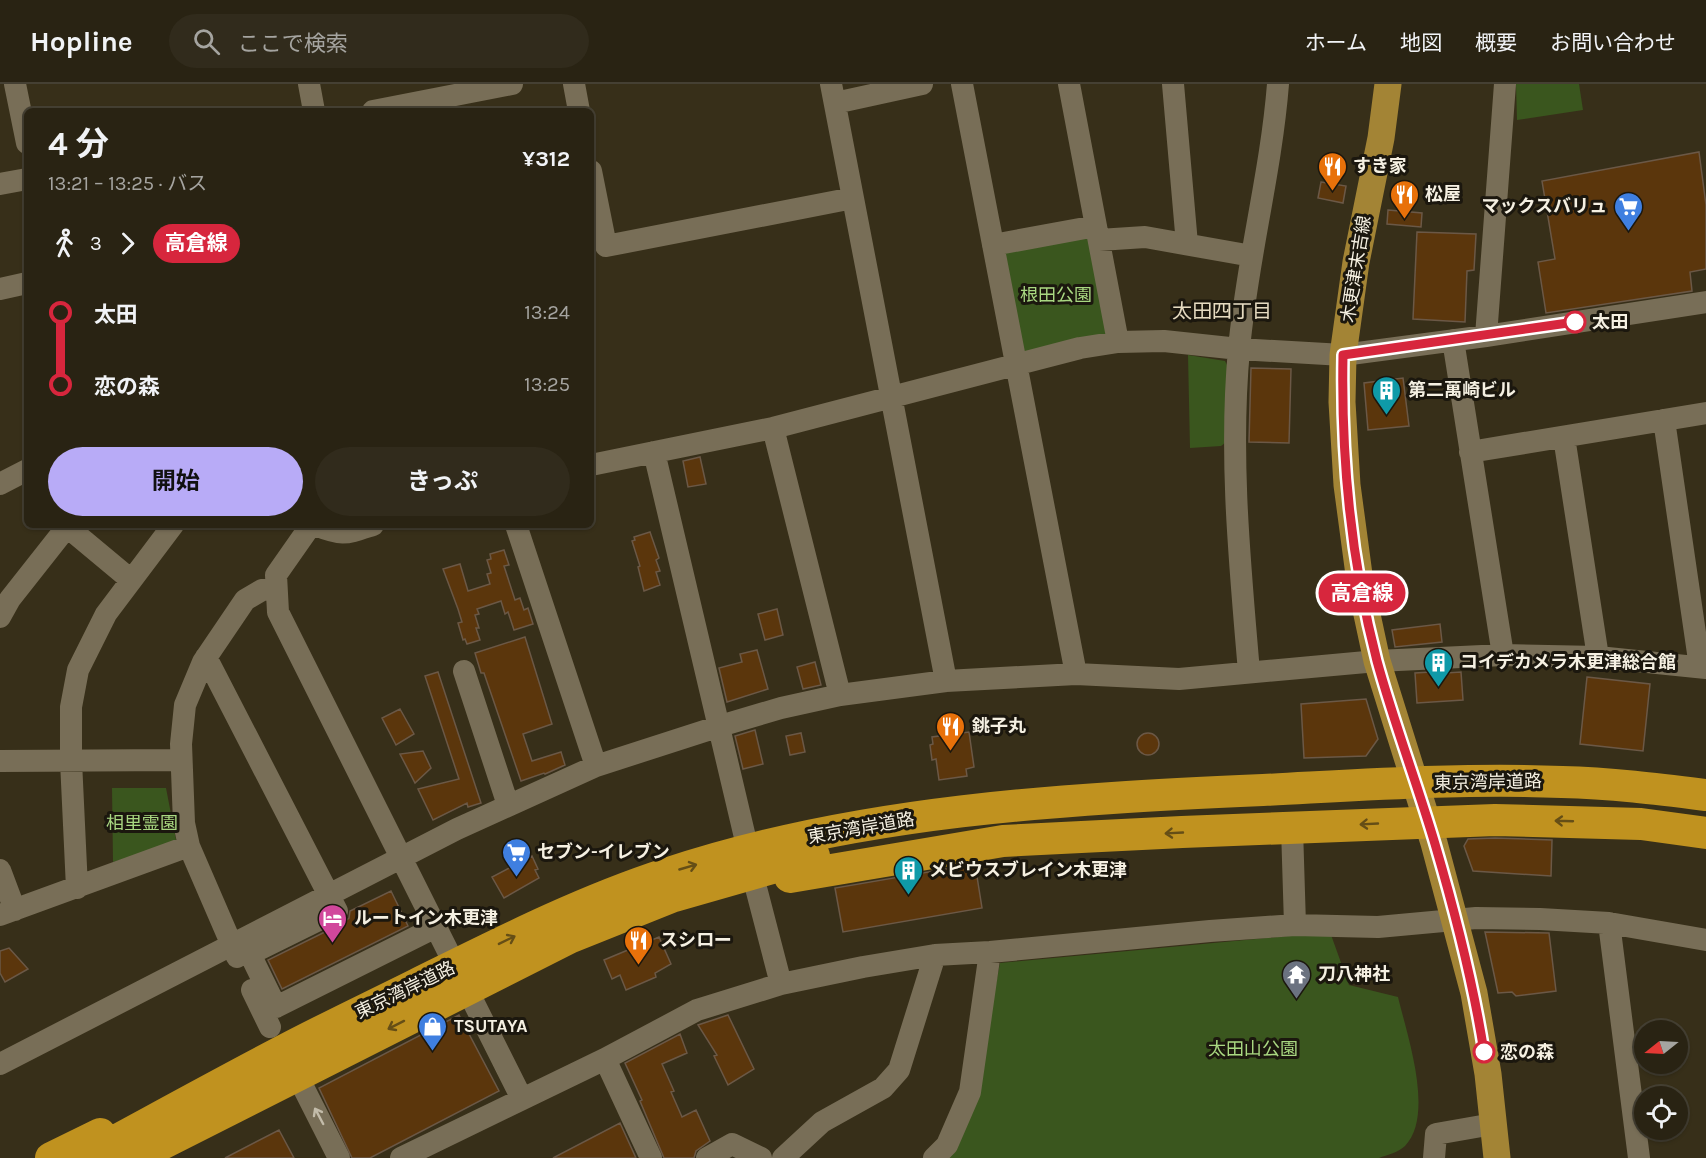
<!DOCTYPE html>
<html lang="ja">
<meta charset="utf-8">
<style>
body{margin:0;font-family:Karla,"Noto Sans JP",sans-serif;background:#312b1c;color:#f1f3f6;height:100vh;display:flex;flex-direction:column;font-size:22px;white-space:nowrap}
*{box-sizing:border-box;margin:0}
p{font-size:20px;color:#a5a4a0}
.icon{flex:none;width:33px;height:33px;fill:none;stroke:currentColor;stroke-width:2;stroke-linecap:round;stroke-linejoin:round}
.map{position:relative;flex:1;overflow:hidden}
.panel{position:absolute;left:24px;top:24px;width:570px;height:420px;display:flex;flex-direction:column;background:#292313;border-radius:9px;box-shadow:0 2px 4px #0004,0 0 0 2px #454033}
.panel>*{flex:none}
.badge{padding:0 12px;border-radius:20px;font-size:21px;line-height:39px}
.needle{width:39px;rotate:252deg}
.fabs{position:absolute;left:1634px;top:936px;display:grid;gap:12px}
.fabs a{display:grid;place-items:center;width:54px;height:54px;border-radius:50%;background:#292313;box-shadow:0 2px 4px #0004,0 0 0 2px #454033;font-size:30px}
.map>.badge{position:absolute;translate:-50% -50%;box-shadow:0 0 0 3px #fff}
.legs{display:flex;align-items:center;gap:9px;height:66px;padding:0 24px;font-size:20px}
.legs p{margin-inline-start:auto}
.headline{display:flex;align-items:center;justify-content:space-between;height:102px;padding:0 24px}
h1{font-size:33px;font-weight:700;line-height:45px}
.button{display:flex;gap:12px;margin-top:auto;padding:12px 24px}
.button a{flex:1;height:69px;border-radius:36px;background:#b8abf7;color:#111;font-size:24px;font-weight:700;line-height:69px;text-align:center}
.button a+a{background:#312b1c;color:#f1f3f6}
ul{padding:0 24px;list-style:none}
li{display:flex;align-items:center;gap:21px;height:72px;font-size:22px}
li i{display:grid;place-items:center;width:9px;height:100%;margin:0 8px;background:currentColor}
li i::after{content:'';width:15px;height:15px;margin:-8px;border:4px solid;border-radius:50%;background:#292313}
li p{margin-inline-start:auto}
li:first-child i{background:linear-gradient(#0000 50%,currentColor 0)}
li:last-child i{background:linear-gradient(currentColor 50%,#0000 0)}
header{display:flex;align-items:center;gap:36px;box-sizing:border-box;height:84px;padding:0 30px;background:#292313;border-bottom:2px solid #454033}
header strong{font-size:28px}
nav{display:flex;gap:33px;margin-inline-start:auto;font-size:21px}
.search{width:420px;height:54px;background:#312b1c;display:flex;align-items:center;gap:15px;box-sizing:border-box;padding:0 21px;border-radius:33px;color:#a5a4a0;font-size:22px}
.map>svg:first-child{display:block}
.green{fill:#3a561e}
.building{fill:#5b360c;stroke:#6b5846;stroke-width:1.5}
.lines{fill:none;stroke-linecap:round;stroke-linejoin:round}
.minor{stroke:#786e57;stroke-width:22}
.major{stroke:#a38435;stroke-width:27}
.highway{stroke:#c0921f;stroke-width:32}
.oneway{stroke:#654e16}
.oneway2{stroke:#c3bcaa}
.line-1-casing{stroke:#fff;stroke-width:14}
.line-1{stroke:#d7263d;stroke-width:9}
.stop-1-dot{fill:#fff;stroke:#d7263d;stroke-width:3}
.labels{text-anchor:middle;stroke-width:6;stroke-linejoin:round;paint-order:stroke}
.poi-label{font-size:18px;font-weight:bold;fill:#f5f0e2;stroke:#1b170e;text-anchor:start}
.street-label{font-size:18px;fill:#f5f0e2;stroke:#1b170e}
.park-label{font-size:18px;fill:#a9d881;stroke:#1b170e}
.stop-label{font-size:18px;font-weight:bold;fill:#f5f0e2;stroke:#1b170e;text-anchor:start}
.neighbourhood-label{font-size:20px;fill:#e6dbc1;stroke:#1b170e}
</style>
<header>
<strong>Hopline</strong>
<div class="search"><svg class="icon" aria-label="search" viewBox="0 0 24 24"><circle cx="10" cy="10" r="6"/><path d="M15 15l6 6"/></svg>ここで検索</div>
<nav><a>ホーム</a><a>地図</a><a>概要</a><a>お問い合わせ</a></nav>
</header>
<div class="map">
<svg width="1706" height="1074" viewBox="0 0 1706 1074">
<rect width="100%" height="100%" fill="#372f19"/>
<path class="green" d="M1516 0H1579L1583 26 1517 36Z
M1094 145 1115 254 1018 277 998 165Z
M1188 271 1225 277 1227 281 1225 359 1221 362 1190 364Z
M112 704H166L177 761 113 778Z
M1330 848 1349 901 1398 913C1407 951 1435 1031 1405 1062 1399 1068 1387 1071 1379 1074H948L975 1009 1000 879Z"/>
<path class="building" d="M1699 68 1706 121V185L1690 188 1692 207 1546 229 1538 178 1555 175 1542 97Z
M1321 98 1346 102 1343 119 1318 114Z
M1388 126 1422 129 1421 143 1387 140Z
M1417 148 1476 150 1474 186 1467 187 1465 238 1413 235Z
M1251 284 1291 285 1289 359 1249 358Z
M1403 294 1409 342 1368 346 1364 299Z
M700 373 706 400 688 403 683 377Z
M650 448 659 474 656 476 660 487 656 488 660 501 644 507 638 483 640 482 632 457 635 456 634 453Z
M504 466 509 481 504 482 515 516 520 514 524 526 528 524 533 540 514 546 508 528 505 530 501 517 477 525 479 530 475 531 479 544H476L480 556 467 560 465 555 463 556 458 539 462 538 458 525 443 485 460 480 468 507 490 500 487 490 491 489 487 476 491 475 490 470Z
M777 525 783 551 765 556 758 530Z
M1440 540 1442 558 1395 563 1392 546Z
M525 553 552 640 523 650 532 677 561 668 565 681 545 690 544 689 521 697 484 589H481L475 569Z
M757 566 768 605 727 618 719 584 742 578 740 570Z
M815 578 821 601 803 605 797 583Z
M438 588 481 719 468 723 467 719 433 736 418 705 459 695 425 592Z
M1431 588V590L1461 588 1463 616 1417 619 1415 589Z
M1587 593 1650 600 1643 667 1580 660Z
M1366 615 1378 655 1366 672 1304 674 1301 620Z
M400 625 414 650 396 661 382 634Z
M755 646 763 680 743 685 735 652Z
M969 648 974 683 966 685 967 692 939 696 936 675 932 676 930 661 933 660 932 653Z
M1137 660a11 11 0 1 1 22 0a11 11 0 1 1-22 0Z
M801 649 805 668 790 671 786 652Z
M423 667 431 684 415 699 400 670Z
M1495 754 1552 756 1551 792 1473 787 1464 762 1468 755Z
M532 772 538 785 535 786 539 794 504 814 492 793Z
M975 780 982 824 843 848 835 804Z
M391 807 408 842 282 905 268 876 343 839 349 834 350 827Z
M1485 848 1549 849 1556 907 1516 912 1512 908 1498 909Z
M659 853 671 880 655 889 656 893 626 906 620 891 612 895 604 876Z
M9 864 28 885 5 898 0 889V867Z
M459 931 499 1007 370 1074H352L319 1004Z
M728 931 754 985 728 1001 714 972 717 971 698 941Z
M680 950 687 969 662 980 674 1007 671 1008 682 1033 696 1026 710 1057 696 1067 694 1074H664L640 1017 642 1016 625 979Z
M620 1039 636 1074H553Z
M279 1046 294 1074H225Z"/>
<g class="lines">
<path class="minor" d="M15 0 27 59
M309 0 314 27
M574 0 579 27
M831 0 946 597
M962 0 1076 590
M1069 0 1118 258
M1173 0 1187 160
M835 19 922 0
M373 27 512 0
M591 87 606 162 853 114
M0 100 27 95
M1099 156 1145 153 1252 172
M993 161 1096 142
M0 205 27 199
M1486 252 1505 0
M1453 256 1503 571
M1664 336 1700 583
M773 344 840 611
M1564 353 1598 573
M654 368 748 766
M1470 368 1706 329
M591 381 773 344 1080 264 1118 258 1164 257 1239 265 1343 271 1486 252 1706 218
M0 400 27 386
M65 441 131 496
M311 441 276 491 278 528 522 1015
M315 441C343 452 345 450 373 441
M516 441 596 682
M0 533 10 515 66 444
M206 573 337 827 250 870 276 923 436 843
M464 587 508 721
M1249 588C1240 481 1229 373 1239 265 1247 176 1271 89 1278 0
M0 677 181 676
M1292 744 1295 841
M0 786 15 826
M755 800 781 900
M77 804 71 677V623L78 586 106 530 173 441
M0 831 189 762
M1609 839 1639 1074
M237 873 189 762 184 739 181 660 185 621 203 578 245 516 262 506 276 503
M252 906 270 943
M605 975 651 1074
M0 980 457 745 596 682 720 642 781 624 840 611 946 597 1076 590 1179 595 1377 577 1503 571 1598 573 1706 584
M297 991 339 1074
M401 1074 605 975 697 926 781 900 863 883 935 871 990 868 1210 847 1295 841 1378 843 1476 834 1540 835 1609 839 1706 856
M707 1074 732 1060 761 1074
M783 1074 822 1038 883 1004 899 986 935 871
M934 1074 947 1061 970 1008 990 868
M1434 1074 1436 1050 1493 1040"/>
<path class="major" d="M1388 0 1381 54 1356 178 1343 271 1342 318 1347 401 1360 498 1377 577 1434 759 1474 909 1488 990 1497 1074"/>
<path class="highway" d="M790 793 1003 757 1182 748 1495 736 1641 740 1706 749
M51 1074 100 1050
M84 1074C149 1039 214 1003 279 969 324 945 371 923 417 900 498 860 580 818 666 790 858 726 1063 715 1263 706 1363 701 1462 694 1562 698 1610 699 1658 705 1706 711
M134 1074 569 854 674 812 814 772"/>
</g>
<defs><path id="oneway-shaft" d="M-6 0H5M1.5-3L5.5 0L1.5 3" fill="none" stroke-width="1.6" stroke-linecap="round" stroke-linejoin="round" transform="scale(1.5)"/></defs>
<g class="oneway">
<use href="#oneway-shaft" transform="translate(1564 737) rotate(-178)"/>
<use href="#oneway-shaft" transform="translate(1369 740) rotate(177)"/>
<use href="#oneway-shaft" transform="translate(1174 749) rotate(177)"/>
<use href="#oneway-shaft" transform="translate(688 783) rotate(-16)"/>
<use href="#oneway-shaft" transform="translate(507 856) rotate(-26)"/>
<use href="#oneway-shaft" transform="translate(396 941) rotate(153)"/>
</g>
<use class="oneway2" href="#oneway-shaft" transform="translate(319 1032) rotate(-118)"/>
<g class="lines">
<defs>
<path id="line-1" d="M1484 968C1473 897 1455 828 1435 760 1417 699 1394 639 1377 577 1351 477 1341 374 1343 271L1575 238"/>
</defs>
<use href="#line-1" class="line-1-casing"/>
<use href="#line-1" class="line-1"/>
</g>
<defs>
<symbol id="restaurant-pin" viewBox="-11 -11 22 30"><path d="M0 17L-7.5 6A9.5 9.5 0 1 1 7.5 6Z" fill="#e8710a" stroke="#1b170e"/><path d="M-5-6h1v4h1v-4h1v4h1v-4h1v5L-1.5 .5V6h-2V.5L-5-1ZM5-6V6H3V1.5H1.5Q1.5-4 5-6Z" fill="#fff"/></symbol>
<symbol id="supermarket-pin" viewBox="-11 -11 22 30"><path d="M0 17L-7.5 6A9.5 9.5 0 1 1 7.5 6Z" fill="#3f7fe0" stroke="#1b170e"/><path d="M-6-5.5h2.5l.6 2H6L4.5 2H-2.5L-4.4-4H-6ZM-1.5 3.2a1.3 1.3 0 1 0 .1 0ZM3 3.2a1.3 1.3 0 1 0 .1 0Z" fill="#fff"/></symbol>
<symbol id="building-pin" viewBox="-11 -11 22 30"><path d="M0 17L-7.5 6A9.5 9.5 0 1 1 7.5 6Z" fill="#0f9aa8" stroke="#1b170e"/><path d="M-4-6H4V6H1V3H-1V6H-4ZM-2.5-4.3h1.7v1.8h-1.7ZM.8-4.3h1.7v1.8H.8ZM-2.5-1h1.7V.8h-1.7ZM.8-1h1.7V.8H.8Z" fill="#fff"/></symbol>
<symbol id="hotel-pin" viewBox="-11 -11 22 30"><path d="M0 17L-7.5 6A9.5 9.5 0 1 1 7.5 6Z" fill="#d1479c" stroke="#1b170e"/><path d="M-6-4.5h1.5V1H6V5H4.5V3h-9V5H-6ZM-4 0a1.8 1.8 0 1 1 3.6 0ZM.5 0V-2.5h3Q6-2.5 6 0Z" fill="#fff"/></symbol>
<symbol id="temple-pin" viewBox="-11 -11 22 30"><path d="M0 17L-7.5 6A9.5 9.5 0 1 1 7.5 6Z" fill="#6b7280" stroke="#1b170e"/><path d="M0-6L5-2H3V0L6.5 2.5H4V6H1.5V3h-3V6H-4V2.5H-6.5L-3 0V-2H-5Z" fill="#fff"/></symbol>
<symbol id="shop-pin" viewBox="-11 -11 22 30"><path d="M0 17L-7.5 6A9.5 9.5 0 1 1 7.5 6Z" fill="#3f7fe0" stroke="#1b170e"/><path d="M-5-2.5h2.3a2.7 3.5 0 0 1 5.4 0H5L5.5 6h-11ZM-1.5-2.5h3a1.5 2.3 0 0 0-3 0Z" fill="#fff"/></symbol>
</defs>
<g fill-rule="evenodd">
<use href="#restaurant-pin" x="1316" y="66" width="33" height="45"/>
<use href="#restaurant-pin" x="1388" y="94" width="33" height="45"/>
<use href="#supermarket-pin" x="1612" y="106" width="33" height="45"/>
<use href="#building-pin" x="1370" y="290" width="33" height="45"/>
<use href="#building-pin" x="1422" y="562" width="33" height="45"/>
<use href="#restaurant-pin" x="934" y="626" width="33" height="45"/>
<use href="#supermarket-pin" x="500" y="752" width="33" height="45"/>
<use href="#building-pin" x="892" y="770" width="33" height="45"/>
<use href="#hotel-pin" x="316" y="818" width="33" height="45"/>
<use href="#restaurant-pin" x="622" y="840" width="33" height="45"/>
<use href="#temple-pin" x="1280" y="874" width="33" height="45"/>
<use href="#shop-pin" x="416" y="926" width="33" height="45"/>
</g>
<g class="stop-1-dot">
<circle cx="1575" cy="238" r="10"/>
<circle cx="1484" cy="968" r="10"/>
</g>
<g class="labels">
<g class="poi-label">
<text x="1353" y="88">すき家</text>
<text x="1425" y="116">松屋</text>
<text x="1607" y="128" text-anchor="end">マックスバリュ</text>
<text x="1408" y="312">第二萬崎ビル</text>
<text x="1460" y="584">コイデカメラ木更津総合館</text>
<text x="972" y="648">銚子丸</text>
<text x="537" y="774">セブン-イレブン</text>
<text x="929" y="792">メビウスブレイン木更津</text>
<text x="354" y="840">ルートイン木更津</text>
<text x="660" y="862">スシロー</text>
<text x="1318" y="896">刀八神社</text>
<text x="454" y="948">TSUTAYA</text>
</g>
<g class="street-label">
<text transform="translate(1356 185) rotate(-81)" y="6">木更津末吉線</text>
<text transform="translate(1488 698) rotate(-1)" y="6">東京湾岸道路</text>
<text transform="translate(861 744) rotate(-10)" y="6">東京湾岸道路</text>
<text transform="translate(405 906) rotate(-26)" y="6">東京湾岸道路</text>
</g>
<g class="park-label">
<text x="1056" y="217">根田公園</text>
<text x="142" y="745">相里霊園</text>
<text x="1253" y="971">太田山公園</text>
</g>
<g class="stop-label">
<text x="1592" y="244">太田</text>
<text x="1500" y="974">恋の森</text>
</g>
<g class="neighbourhood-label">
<text x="1222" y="234">太田四丁目</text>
</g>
</g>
</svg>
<div class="fabs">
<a><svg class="needle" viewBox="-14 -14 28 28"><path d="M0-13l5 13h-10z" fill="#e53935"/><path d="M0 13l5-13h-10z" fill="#a5a4a0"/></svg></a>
<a><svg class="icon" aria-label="locate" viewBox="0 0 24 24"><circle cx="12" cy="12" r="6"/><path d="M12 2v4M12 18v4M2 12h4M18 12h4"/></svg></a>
</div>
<b class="badge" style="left:1362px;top:509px;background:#d7263d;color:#fff">高倉線</b>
<section class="panel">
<div class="headline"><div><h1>4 分</h1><p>13:21 – 13:25 · バス</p></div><b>¥312</b></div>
<div class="legs"><svg class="icon" aria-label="walk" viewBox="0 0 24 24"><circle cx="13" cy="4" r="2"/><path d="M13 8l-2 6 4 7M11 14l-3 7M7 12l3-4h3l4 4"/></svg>3<svg class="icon" aria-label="forward" viewBox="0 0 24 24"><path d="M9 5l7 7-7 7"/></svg><b class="badge" style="background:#d7263d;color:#fff">高倉線</b></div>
<ul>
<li><i style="color:#d7263d"></i><b>太田</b><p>13:24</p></li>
<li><i style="color:#d7263d"></i><b>恋の森</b><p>13:25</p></li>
</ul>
<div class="button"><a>開始</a><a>きっぷ</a></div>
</section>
</div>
